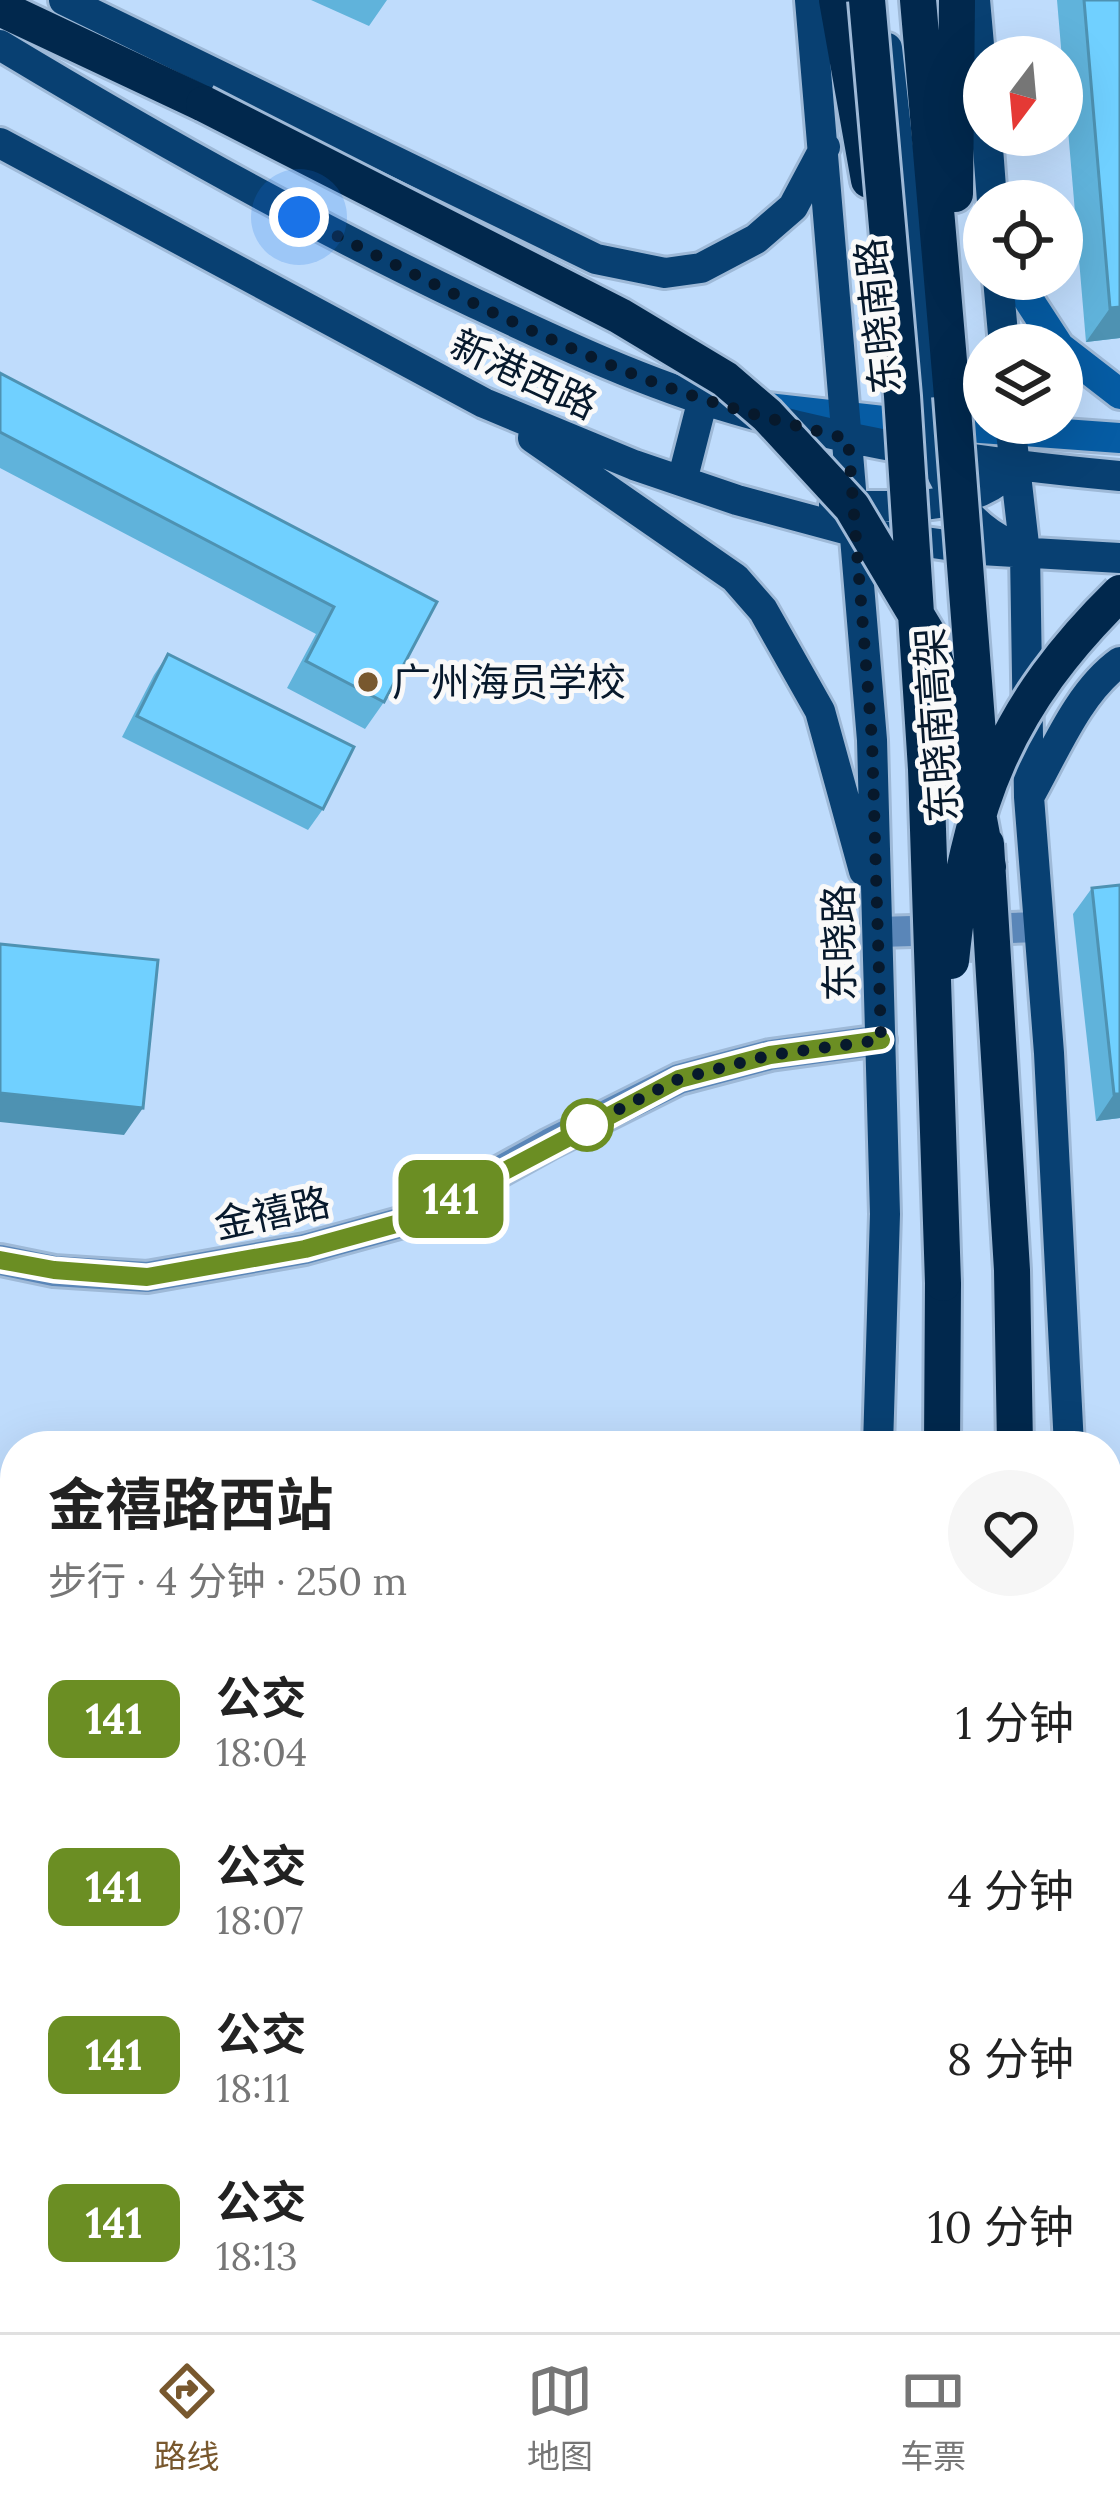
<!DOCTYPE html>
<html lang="zh">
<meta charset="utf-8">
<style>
body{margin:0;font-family:Lora,"Noto Sans SC",serif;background:#f6f6f6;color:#222;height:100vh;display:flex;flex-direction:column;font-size:45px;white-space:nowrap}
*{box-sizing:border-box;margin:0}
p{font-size:39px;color:#767676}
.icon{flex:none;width:66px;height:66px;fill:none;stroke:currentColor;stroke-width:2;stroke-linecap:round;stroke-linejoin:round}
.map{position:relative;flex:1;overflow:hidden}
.drawer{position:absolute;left:0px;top:1431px;width:1122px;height:903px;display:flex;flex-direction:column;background:#fff;border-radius:48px 48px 0 0;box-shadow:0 12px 48px #0002}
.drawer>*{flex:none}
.badge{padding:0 24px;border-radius:18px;font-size:42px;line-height:78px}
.needle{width:78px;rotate:196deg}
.fabs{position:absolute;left:963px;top:36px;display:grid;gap:24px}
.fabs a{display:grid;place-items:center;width:120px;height:120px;border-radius:50%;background:#fff;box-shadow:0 12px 48px #0002;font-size:60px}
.you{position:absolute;width:60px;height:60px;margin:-30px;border:9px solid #fff;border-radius:50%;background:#1a73e8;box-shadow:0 0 0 18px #1a73e833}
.map>.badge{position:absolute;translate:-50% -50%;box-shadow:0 0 0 6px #fff}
.round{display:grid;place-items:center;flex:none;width:126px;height:126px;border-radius:63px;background:#f6f6f6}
.head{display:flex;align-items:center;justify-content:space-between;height:204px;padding:0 48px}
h1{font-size:57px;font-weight:700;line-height:90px}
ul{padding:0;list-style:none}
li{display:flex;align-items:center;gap:36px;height:168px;padding:0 48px}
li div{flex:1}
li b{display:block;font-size:45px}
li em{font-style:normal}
li .badge{min-width:132px;font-weight:700;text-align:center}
.menu{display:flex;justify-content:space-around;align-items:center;height:168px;border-top:3px solid #e0e0e0;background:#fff;font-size:33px;color:#767676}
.menu a{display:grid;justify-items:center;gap:6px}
.menu .selected{color:#78582e}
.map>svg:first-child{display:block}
.green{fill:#e0a65b}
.water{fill:#95c966}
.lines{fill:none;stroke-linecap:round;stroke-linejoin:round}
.lane-casing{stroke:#9eb9d7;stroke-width:24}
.street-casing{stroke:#9eb9d7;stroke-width:36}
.secondary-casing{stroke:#9eb9d7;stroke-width:36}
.primary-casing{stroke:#9eb9d7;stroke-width:36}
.highway-casing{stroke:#9eb9d7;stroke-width:42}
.path{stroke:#617892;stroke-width:8;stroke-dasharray:12 6;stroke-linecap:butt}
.lane{stroke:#5a86b8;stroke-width:18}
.street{stroke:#5a86b8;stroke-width:30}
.secondary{stroke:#065ca4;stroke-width:30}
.primary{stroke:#084072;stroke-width:30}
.highway{stroke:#01284d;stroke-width:36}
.highway-bridge-casing{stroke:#9eb9d7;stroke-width:42;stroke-linecap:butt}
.highway-bridge{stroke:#01284d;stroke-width:36}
.wall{fill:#60b3db}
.shaded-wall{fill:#4e92b2}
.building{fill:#70d0ff;stroke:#4e92b2;stroke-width:3}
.line-casing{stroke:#fff;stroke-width:27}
.line{stroke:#6b8e23;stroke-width:18}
.walk{stroke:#07192c;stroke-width:12;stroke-dasharray:0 21.6}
.poi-dot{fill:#78582e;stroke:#f9f9f9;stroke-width:4.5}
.stop-dot{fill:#fff;stroke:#6b8e23;stroke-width:6}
.labels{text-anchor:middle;stroke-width:10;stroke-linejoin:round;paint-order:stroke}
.street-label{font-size:39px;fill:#07192c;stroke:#f9f9f9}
.poi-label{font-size:39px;fill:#07192c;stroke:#f9f9f9;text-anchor:start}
</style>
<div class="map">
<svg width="1120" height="2332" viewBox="0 0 1120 2332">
<rect width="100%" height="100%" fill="#bfdcfc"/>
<path class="green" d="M1120 1768V2332H1022L1026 2319H1107V1887Z"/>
<path class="water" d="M0 2016 15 2019V2155H0Z
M1107 2269 1120 2275V2332H1029L1033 2319H1107Z"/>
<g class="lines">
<defs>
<path id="lane" d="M1107 2097 1120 2101"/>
<path id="street" d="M879 932 1039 927
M0 1260 54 1271 147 1277 305 1249 414 1219 549 1144 679 1079 770 1055 881 1040
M1107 1578 1120 1577
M0 2262 15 2265
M602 2319 658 2332"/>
<path id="secondary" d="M1015 279 1058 345
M1062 349 1120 394
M767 408 883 421 1120 438"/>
<path id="primary" d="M64 0 596 259 665 273 701 268 756 239 793 207 825 147
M810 0 872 740 885 1214 878 1446
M975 0 984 101
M0 45C154 138 310 225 472 302 557 342 643 383 734 409 860 446 990 464 1120 476
M887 48 931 443C945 491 969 528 1017 548
M987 135 992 201
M0 143 484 403 634 465 737 500 856 532 981 550 1120 558
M998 279 1004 345
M1010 423 1025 553 1029 797 1049 1053 1069 1446
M533 438 735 578 763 610 820 711 864 871
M682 481 703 399
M834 505C892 506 973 514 1014 467
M1029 797C1054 753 1078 692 1120 662
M736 2332 739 2319
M946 2332 949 2319"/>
<path id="highway" d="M837 0 869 180
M918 0 952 396
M0 8 204 104
M955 194 957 0
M942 1446 943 1283
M778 2332 781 2319
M815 2332 819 2319
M886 2332 889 2319"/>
</defs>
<use href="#lane" class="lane-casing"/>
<use href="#street" class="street-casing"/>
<use href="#secondary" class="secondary-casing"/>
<use href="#primary" class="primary-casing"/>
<use href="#highway" class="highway-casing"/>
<path class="path" d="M0 1980 15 1982
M0 2197 15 2198"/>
<use href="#lane" class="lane"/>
<use href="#street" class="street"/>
<use href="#secondary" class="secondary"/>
<use href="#primary" class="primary"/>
<use href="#highway" class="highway"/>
<defs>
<path id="highway-bridge" d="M867 0 902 396 926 769 943 1283
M204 104 620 316 725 379 767 415 852 507 927 633 972 782 988 867
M952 396 979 747
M986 844 1012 1270 1015 1446
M951 961C967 803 1006 705 1120 593"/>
</defs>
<use href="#highway-bridge" class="highway-bridge-casing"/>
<use href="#highway-bridge" class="highway-bridge"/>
</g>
<path class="wall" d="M311 0H387L369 26Z
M1057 0H1120V338L1086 342Z
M0 373 437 602 384 702 365 729 287 688 316 634 0 468Z
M168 654 323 809 308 830 122 737 154 675Z
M1092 888 1120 1118 1096 1121 1073 914Z"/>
<path class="shaded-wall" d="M1120 307V338L1086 342 1110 308Z
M0 1093 143 1108 124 1135 0 1122Z
M1114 1094H1120V1118L1096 1121Z"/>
<path class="building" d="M1084 0H1120V307L1110 308Z
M0 373 437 602 384 702 306 661 334 607 0 432Z
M168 654 354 747 323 809 137 716Z
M1120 885V1094H1114L1092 888Z
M0 944 158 960 143 1108 0 1093Z"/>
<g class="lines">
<defs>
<path id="line" d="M0 1260 54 1270 147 1277 305 1249 414 1219 679 1079 770 1055 881 1040"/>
</defs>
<use href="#line" class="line-casing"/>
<use href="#line" class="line"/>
<path class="walk" d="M299 217C413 273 525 332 643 378 710 404 779 421 848 439L872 740 881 1040 770 1055 679 1079 582 1128 587 1125"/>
</g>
<circle class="poi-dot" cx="368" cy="682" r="12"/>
<circle class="stop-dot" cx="587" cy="1125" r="24"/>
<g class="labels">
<g class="street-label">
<text transform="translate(878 316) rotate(-96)" y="14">东晓南路</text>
<text transform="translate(524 374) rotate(25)" y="14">新港西路</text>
<text transform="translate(936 725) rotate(-94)" y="14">东晓南高架</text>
<text transform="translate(839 943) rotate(-91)" y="14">东晓路</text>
<text transform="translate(272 1213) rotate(-12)" y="14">金禧路</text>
</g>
<g class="poi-label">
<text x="392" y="696">广州海员学校</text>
</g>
</g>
</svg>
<div class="fabs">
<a><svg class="needle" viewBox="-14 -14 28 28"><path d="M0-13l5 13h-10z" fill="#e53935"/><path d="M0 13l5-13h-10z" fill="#767676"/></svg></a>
<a><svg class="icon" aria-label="locate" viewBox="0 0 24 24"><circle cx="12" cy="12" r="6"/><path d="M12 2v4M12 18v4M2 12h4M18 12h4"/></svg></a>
<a><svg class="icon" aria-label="layers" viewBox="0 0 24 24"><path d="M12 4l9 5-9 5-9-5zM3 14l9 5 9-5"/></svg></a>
</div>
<div class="you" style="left:299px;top:217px"></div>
<b class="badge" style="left:451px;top:1199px;background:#6b8e23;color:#fff">141</b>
<section class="drawer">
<div class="head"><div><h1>金禧路西站</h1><p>步行 · 4 分钟 · 250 m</p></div><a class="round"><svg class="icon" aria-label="heart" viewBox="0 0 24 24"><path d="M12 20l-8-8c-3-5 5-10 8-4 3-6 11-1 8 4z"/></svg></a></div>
<ul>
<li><span class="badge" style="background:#6b8e23;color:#fff">141</span><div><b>公交</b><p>18:04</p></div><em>1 分钟</em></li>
<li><span class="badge" style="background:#6b8e23;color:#fff">141</span><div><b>公交</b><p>18:07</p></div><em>4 分钟</em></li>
<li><span class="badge" style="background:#6b8e23;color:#fff">141</span><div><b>公交</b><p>18:11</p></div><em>8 分钟</em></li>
<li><span class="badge" style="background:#6b8e23;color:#fff">141</span><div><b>公交</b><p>18:13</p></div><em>10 分钟</em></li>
</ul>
</section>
</div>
<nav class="menu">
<a class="selected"><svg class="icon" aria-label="directions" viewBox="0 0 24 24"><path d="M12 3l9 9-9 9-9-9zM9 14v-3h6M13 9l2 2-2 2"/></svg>路线</a>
<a><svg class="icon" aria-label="map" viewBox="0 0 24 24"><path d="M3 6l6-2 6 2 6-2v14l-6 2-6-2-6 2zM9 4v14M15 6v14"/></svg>地图</a>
<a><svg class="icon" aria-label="tickets" viewBox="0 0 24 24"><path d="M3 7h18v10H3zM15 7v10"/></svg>车票</a>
</nav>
